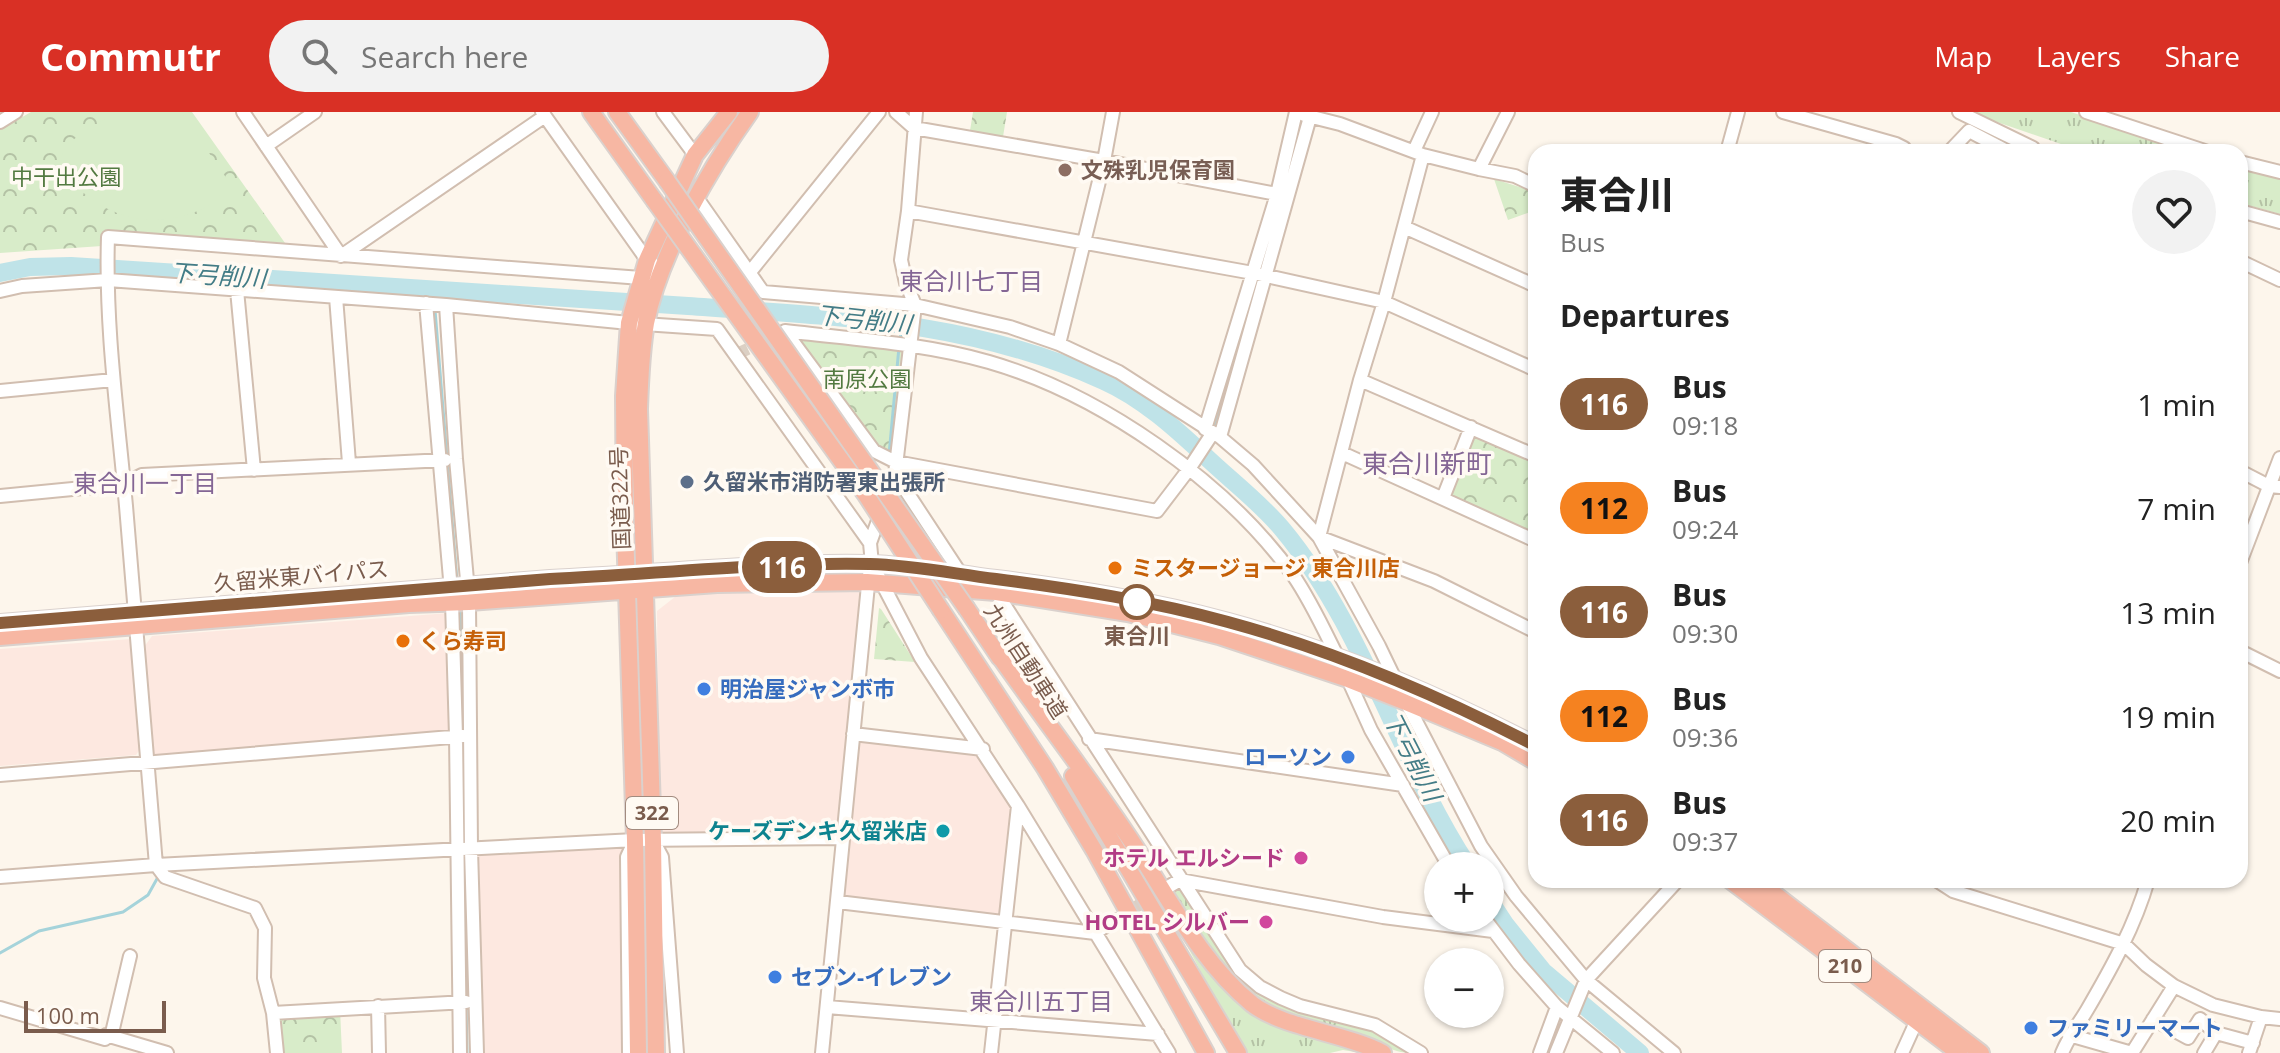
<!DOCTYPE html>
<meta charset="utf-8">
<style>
body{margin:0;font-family:"Open Sans","Noto Sans JP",sans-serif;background:#f2f2f2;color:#222;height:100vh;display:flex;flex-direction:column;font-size:30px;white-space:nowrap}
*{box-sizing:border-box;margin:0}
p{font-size:26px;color:#767676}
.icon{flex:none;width:44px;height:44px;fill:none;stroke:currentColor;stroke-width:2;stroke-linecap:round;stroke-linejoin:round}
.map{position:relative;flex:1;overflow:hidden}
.drawer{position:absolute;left:1528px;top:32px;width:720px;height:744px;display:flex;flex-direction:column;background:#fff;border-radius:24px;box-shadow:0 2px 6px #0004}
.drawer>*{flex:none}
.badge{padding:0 16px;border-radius:26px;font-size:28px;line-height:52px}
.buttons{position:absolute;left:1424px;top:740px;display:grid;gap:16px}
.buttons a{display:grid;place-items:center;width:80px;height:80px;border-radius:50%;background:#fff;box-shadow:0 2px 6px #0004;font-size:40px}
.scale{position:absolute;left:24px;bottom:20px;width:142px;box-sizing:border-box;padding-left:8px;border:4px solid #7a5c4d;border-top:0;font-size:22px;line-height:28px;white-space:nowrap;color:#7a5c4d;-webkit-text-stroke:6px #fffaf3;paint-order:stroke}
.map>.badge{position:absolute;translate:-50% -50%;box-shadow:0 0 0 4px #fff}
h2{padding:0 32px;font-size:30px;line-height:72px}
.round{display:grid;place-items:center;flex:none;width:84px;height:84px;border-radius:42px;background:#f2f2f2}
.overview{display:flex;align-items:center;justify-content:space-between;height:136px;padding:0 32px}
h1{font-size:38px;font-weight:800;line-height:60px}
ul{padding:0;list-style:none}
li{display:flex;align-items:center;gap:24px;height:104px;padding:0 32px}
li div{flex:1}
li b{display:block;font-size:30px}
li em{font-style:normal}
li .badge{min-width:88px;font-weight:700;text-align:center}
header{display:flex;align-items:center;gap:48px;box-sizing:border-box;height:112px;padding:0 40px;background:#d93025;color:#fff}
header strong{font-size:38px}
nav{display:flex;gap:44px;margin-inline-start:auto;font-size:28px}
.search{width:560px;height:72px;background:#f2f2f2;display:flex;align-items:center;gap:20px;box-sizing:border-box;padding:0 28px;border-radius:44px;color:#767676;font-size:30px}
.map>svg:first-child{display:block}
.commercial{fill:#fde8e0}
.grass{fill:url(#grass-tufts)}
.park{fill:url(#park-crowns)}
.garden{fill:#d8ecc9}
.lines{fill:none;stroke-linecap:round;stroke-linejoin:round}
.stream{stroke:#a5d3da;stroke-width:3}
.river{stroke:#bfe3e8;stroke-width:18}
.minor-tunnel{stroke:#dcd0c4;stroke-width:12;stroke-dasharray:12 6;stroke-linecap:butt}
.minor-casing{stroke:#d1beb0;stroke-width:16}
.highway-casing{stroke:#dad1cd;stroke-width:20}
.minor{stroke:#fff;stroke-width:12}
.highway{stroke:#f7b7a3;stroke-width:16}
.highway-bridge-casing{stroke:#dad1cd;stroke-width:20;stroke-linecap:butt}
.highway-bridge{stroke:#f7b7a3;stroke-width:16}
.line-casing{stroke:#fff;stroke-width:18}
.line{stroke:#8b5e3c;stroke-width:12}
.education-dot{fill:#8d6e63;stroke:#fffaf3;stroke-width:3}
.service-dot{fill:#5c6f8a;stroke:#fffaf3;stroke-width:3}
.food-dot{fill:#e8710a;stroke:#fffaf3;stroke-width:3}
.stop-dot{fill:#fff;stroke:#8b5e3c;stroke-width:4}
.shop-dot{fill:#3f7fe0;stroke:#fffaf3;stroke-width:3}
.culture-dot{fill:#0f9aa8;stroke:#fffaf3;stroke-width:3}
.hotel-dot{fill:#d1479c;stroke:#fffaf3;stroke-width:3}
.labels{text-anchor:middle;stroke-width:7;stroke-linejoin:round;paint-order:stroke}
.shield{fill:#fffaf3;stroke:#a28b7f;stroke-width:2}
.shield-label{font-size:20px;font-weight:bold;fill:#7a5c4d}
.education-label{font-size:22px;font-weight:bold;fill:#785e54;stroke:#fffaf3;text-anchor:start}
.park-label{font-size:22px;fill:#537a41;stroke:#fffaf3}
.service-label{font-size:22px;font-weight:bold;fill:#4e5e75;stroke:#fffaf3;text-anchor:start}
.street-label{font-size:22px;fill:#7a5c4d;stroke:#fffaf3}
.food-label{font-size:22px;font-weight:bold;fill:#c56008;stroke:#fffaf3;text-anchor:start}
.stop-label{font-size:22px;font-weight:bold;fill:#7a5c4d;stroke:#fffaf3}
.shop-label{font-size:22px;font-weight:bold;fill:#366cbe;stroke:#fffaf3;text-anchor:start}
.culture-label{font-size:22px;font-weight:bold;fill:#0d838f;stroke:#fffaf3;text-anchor:end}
.hotel-label{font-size:22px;font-weight:bold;fill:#b23c85;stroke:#fffaf3;text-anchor:end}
.water-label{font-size:24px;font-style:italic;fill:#437c86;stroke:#fffaf3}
.neighbourhood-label{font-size:24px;fill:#846695;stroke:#fffaf3}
.quarter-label{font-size:26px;fill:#846695;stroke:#fffaf3}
</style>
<header>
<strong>Commutr</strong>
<div class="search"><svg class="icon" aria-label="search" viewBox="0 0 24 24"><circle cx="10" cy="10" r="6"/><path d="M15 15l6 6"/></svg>Search here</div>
<nav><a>Map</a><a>Layers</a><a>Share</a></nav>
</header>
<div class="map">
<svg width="2280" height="941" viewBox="0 0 2280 941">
<defs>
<pattern id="grass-tufts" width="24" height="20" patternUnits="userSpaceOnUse" patternTransform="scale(2)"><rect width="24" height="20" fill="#d8ecc9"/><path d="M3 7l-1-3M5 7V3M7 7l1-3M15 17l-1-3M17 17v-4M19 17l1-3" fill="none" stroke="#b4c2a5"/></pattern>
<pattern id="park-crowns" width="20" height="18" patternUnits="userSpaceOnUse" patternTransform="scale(2)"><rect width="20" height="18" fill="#d8ecc9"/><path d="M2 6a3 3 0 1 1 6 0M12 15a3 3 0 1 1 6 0" fill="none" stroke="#b4c2a5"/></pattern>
</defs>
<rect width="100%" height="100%" fill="#fdf6ec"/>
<path class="commercial" d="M860 478 838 719 659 723 657 499 680 481Z
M449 501 453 622 149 644 141 544 144 535 152 524Z
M131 527 140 637 136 643 0 654V537Z
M856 625 980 638 1012 694 1002 807 844 787Z
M624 732 626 941H481L476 741Z"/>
<path class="grass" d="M1968 0H2071L2191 40H2084Z
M2240 55 2280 66V102L2240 91Z
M1176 778 1181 779 1220 840 1239 863 1373 918 1412 941C1391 941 1380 930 1361 924 1332 916 1298 911 1272 896 1231 871 1196 821 1171 781Z
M1177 815 1239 889 1362 937 1361 941 1343 938 1330 941H1244Z"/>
<path class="park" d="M31 0H192L285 131 104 118 102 134 0 141V18Z
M973 0H1007L1002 31 969 25Z
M1494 67 1532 79 1536 84V98L1508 108Z
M785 219 910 234 896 350 874 339Z
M1472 321 1536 348V423L1451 386 1450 381Z
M879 496 881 497 915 550 874 547Z
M340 897 342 941H277L273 901Z"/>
<path class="garden" d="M118 0H181L227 67C223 85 212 94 195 100 150 117 102 105 71 68 65 60 59 50 63 40 68 26 105 8 118 0Z"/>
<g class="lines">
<path class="stream" d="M434 178V186
M435 198 457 469
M900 228 902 211
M1214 317 1258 167
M889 343 899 235
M1206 345 1209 336
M460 497 463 621
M463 629V721
M0 841 39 819 123 800 148 783 158 765
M466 893 467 941"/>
<path class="river" d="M0 161 30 155 71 154C276 168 482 179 688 194 835 205 967 207 1104 269 1142 286 1175 316 1204 343 1230 368 1260 390 1283 418 1365 517 1398 647 1468 754
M1490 789 1505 812 1543 859 1640 941"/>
<path class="minor-tunnel" d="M737 242 781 221
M1115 808 1168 775"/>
<defs>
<path id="minor" d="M243 0 341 144 545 4
M542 0 647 148 653 152
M663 0 695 43
M896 0 914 16 1104 49 1277 82
M916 0 908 99 901 148 906 171 915 193 895 362 962 464
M1783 0 1896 32 1904 36V40
M1959 0 2033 36 2031 40
M2086 0 2208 40
M1304 3 1340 12 1423 43 1479 57 1515 64 1536 74
M0 10 16 0
M266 34 315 0
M1414 39 1432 0
M1727 40 1738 0
M1949 40 1969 19 2009 40
M1423 43 1384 190 1360 268 1319 425 1379 534 1406 590 1481 734 1516 784 1586 868 1674 941
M2240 50 2280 60
M1479 57 1508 0
M697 86 763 180 915 193 1010 215 1059 232 1119 260 1220 325 1310 5
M908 99 1253 161 1384 190 1536 258
M2240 99 2280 110
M1404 115 1536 174
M2240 149 2280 168
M750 160 879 0
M237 178 254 358
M0 179 22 174 108 168 446 193 629 211 717 217 870 431 872 452 921 546 1018 694 1169 941
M336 185 349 351
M426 191 452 490 456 624 460 941
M446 193 456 347 469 490 471 737 477 941
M1059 232 1104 49 1113 0
M1360 268 1536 344
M0 279 113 268
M1205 317 1277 82 1296 0
M1212 322 1189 357 1157 399 896 350 874 339 785 219C852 227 923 231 989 250 1100 282 1225 369 1293 463 1311 489 1325 520 1339 548
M1220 325 1253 353 1319 425 1434 469 1536 520
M1342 341 1536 429
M2240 359 2269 374 2280 375
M0 384 124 372 142 363 445 348
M1443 386 1471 315
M870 431 889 378
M2240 451 2280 346
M993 479 996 480 1240 858 1260 875 1281 886 1300 894 1375 913 1421 941
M2240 539 2280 559
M1347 565 1371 618 1449 754
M853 622 983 637
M1089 627 1403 673
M0 663 463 624
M655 732 662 745 677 941
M0 765 156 753C145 633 136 513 126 394 118 305 105 215 108 125L641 166 663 158
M1936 768 1953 779 2124 832 2146 853 2174 874 2213 893 2261 905 2280 907
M1168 775 1180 768 1383 805 1493 819
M838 790 1095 821 1115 808
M1484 806 1519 852 1557 895 1613 941
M378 894 379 941
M827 895 1158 922
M0 896 105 927 106 923 167 941
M273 901 466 890
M2153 907 2188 926 2200 907 2216 921 2204 941
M2216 921 2253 931
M2069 923 2132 941
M111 925 130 844
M277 941 273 901 264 866 265 816 255 796 165 765 156 753 635 728 843 726
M629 941 627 745 634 730
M822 941 869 463
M991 941 1018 694
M1540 941 1557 895
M1556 941 1586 868 1678 768
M1902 941 1917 908
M2062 941C2069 924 2078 913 2087 898 2111 857 2135 814 2148 768
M2132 941 2174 874
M2249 941 2261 905"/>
<path id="highway" d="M591 0 654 88
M617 0 667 69
M967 497 1000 546
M941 498 1045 656 1094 738 1206 941
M0 511 550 467C656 462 763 450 870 452 911 453 955 462 996 467 1074 477 1152 489 1228 510 1335 539 1438 583 1536 634
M0 525 409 492 469 490 717 472 867 470 996 480 1128 501 1219 524 1348 567 1406 590 1502 630 1536 650
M995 538C1038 599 1084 659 1126 721 1166 779 1197 847 1252 892 1283 916 1345 921 1383 941
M1073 664 1238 941
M1730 768 1959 941
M1756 768 1981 941
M638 941 635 728 625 416 624 284 629 211 647 148 695 43 729 0
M656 941 653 729 639 297C640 268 641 239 646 211 659 143 710 56 750 0"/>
</defs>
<use href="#minor" class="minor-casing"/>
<use href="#highway" class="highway-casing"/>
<use href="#minor" class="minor"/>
<use href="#highway" class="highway"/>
<defs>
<path id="highway-bridge" d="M667 69 967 497
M654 88 866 383 941 498"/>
</defs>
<use href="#highway-bridge" class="highway-bridge-casing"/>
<use href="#highway-bridge" class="highway-bridge"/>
</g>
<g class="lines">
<defs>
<path id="line" d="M0 511 550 467C656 462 763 450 870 452 912 453 955 462 996 467 1074 477 1152 489 1228 510 1335 539 1438 583 1536 634"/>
</defs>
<use href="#line" class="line-casing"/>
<use href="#line" class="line"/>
</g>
<circle class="education-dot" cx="1065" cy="58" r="8"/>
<circle class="service-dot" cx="687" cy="370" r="8"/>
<g class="food-dot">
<circle cx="1115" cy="456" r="8"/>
<circle cx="403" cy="529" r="8"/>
</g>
<circle class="stop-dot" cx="1137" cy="490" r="16"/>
<g class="shop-dot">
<circle cx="704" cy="577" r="8"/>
<circle cx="1348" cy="645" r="8"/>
<circle cx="775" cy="865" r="8"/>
<circle cx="2031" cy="916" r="8"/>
</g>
<circle class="culture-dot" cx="943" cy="719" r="8"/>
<g class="hotel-dot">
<circle cx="1301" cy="746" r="8"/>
<circle cx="1266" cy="810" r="8"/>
</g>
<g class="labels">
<g class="shield">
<rect x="626" y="685" width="52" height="32" rx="6"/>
<rect x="1819" y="838" width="52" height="32" rx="6"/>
</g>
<g class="shield-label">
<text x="652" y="708">322</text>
<text x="1845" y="861">210</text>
</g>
<g class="education-label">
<text x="1081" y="66">文殊乳児保育園</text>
</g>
<g class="park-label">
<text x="66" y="73">中干出公園</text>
<text x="867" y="275">南原公園</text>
</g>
<g class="service-label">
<text x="703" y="378">久留米市消防署東出張所</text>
</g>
<g class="street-label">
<text transform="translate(620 386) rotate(-92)" y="8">国道322号</text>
<text transform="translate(301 464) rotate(-5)" y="8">久留米東バイパス</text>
<text transform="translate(1026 549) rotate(57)" y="8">九州自動車道</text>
</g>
<g class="food-label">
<text x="1131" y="464">ミスタージョージ 東合川店</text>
<text x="419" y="537">くら寿司</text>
</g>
<g class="stop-label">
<text x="1137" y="532">東合川</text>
</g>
<g class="shop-label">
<text x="720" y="585">明治屋ジャンボ市</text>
<text x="1332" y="653" text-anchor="end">ローソン</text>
<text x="791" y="873">セブン-イレブン</text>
<text x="2047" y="924">ファミリーマート</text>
</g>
<g class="culture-label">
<text x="927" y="727">ケーズデンキ久留米店</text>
</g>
<g class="hotel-label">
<text x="1285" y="754">ホテル エルシード</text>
<text x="1250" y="818">HOTEL シルバー</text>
</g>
<g class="water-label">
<text transform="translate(218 164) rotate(4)" y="8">下弓削川</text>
<text transform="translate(864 208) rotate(6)" y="8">下弓削川</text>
<text transform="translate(1412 645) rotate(63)" y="8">下弓削川</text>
</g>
<g class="neighbourhood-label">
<text x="971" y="178">東合川七丁目</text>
<text x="145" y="380">東合川一丁目</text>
<text x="1041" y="898">東合川五丁目</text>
</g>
<g class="quarter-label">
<text x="1427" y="361">東合川新町</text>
</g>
</g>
</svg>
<div class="buttons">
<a>+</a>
<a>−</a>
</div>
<div class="scale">100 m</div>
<b class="badge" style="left:782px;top:455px;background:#8b5e3c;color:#fff">116</b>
<section class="drawer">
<div class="overview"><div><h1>東合川</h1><p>Bus</p></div><a class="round"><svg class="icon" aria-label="heart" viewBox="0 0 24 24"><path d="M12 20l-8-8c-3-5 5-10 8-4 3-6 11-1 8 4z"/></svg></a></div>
<h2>Departures</h2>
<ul>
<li><span class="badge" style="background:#8b5e3c;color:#fff">116</span><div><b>Bus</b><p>09:18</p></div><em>1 min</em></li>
<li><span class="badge" style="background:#f58220;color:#111">112</span><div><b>Bus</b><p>09:24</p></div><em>7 min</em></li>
<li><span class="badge" style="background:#8b5e3c;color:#fff">116</span><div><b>Bus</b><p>09:30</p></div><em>13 min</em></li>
<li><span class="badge" style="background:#f58220;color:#111">112</span><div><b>Bus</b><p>09:36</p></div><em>19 min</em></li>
<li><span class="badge" style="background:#8b5e3c;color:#fff">116</span><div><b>Bus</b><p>09:37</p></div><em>20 min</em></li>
</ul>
</section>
</div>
